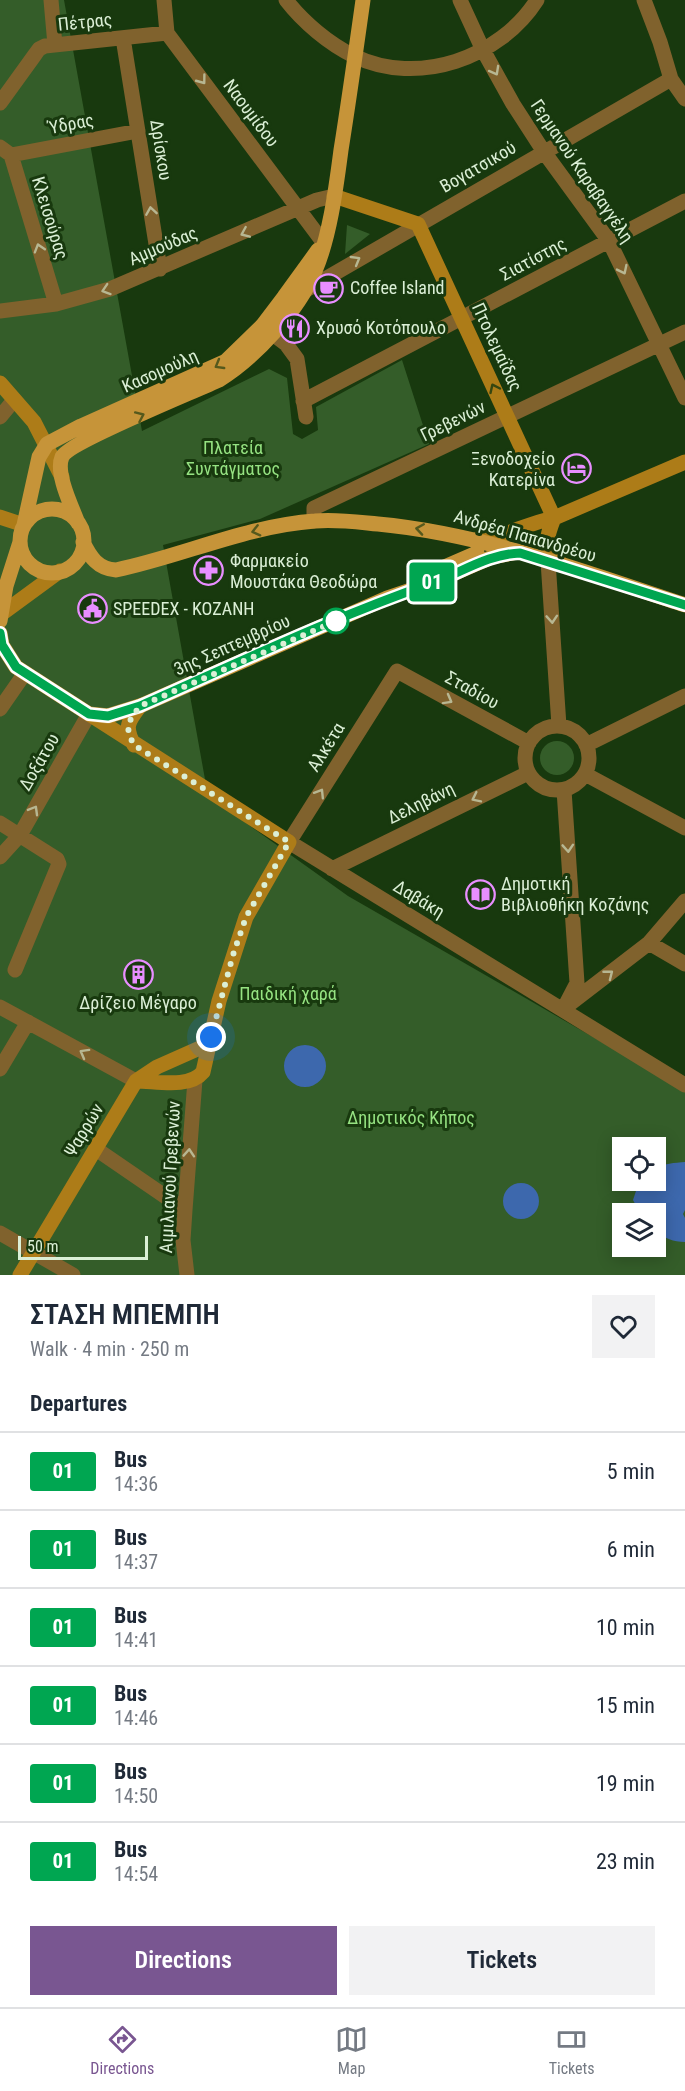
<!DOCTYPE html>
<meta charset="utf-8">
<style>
body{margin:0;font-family:"Roboto Condensed",sans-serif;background:#f2f2f3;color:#1f2937;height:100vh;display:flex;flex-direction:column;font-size:22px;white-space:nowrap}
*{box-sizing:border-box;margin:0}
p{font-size:20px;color:#747a83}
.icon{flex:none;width:33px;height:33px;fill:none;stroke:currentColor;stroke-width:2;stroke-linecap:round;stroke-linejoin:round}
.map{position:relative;height:1275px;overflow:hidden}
.panel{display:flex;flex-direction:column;background:#fff;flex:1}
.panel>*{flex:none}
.badge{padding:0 12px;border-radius:4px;font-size:21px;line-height:39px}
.tools{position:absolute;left:612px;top:1137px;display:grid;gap:12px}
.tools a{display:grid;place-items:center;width:54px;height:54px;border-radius:0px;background:#fff;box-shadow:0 3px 15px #0003;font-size:30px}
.scale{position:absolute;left:18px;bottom:15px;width:130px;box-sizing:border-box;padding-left:6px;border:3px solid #dbefd6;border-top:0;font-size:16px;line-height:21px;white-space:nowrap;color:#dbefd6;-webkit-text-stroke:4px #18390e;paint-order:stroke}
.you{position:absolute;width:30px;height:30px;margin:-15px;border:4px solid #fff;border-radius:50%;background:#1a73e8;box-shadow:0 0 0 9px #1a73e833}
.map>.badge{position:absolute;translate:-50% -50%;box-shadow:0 0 0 3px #fff}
h2{padding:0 30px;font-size:22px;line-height:54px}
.round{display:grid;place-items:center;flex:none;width:63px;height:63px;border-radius:0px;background:#f2f2f3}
.head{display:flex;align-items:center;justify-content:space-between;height:102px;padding:0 30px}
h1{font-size:28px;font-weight:600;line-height:45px}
.primary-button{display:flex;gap:12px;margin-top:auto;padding:12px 30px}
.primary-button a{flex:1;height:69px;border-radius:0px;background:#795691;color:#fff;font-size:24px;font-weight:600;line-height:69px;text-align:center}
.primary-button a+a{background:#f2f2f3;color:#1f2937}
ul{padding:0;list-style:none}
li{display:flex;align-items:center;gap:18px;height:78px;padding:0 30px;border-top:2px solid #e0e1e3}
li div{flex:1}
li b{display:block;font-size:22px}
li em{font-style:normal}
li .badge{min-width:66px;font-weight:700;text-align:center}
.tabs{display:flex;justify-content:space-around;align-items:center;height:84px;border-top:2px solid #e0e1e3;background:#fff;font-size:16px;color:#747a83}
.tabs a{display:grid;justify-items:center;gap:3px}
.tabs .active{color:#795691}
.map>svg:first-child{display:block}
.green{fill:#345d29;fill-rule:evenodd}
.water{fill:#3d68ad}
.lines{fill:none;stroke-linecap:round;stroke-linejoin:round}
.street{stroke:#80622d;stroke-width:15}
.secondary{stroke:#ad7c18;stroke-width:15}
.primary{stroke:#c69439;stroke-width:15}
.oneway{stroke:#b7b792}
.oneway2{stroke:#55591d}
.oneway3{stroke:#364610}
.line-casing{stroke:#fff;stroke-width:14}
.line{stroke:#00a651;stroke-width:9}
.walk{stroke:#dbefd6;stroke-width:6;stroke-dasharray:0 10.8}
.stop-dot{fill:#fff;stroke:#00a651;stroke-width:3}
.labels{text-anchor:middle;stroke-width:6;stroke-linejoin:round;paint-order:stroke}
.street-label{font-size:18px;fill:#dbefd6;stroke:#18390e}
.poi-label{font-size:18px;fill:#dbefd6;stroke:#18390e;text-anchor:start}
.park-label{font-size:18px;fill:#96e382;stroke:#18390e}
</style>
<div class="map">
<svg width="685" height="1275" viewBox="0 0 685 1275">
<rect width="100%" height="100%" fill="#18390e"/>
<path class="green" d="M0 0H64L142 431 269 369 287 378 293 434 302 439 318 430 316 407 402 360 429 444 260 519 163 545 208 796 348 896 685 1090V1275H0ZM622 1148H656V1180H622ZM622 1214H656V1246H622Z
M347 225 370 234 345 254Z
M540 758a17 17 0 1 1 34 0a17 17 0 1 1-34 0Z"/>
<path class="water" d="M284 1066a21 21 0 1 1 42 0a21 21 0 1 1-42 0Z
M685 1162V1210L683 1214 685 1218V1242C673 1242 665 1238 656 1232V1214L640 1213 633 1200 636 1191 645 1181 656 1180V1169C663 1163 675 1163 685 1162Z
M503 1201a18 18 0 1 1 36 0a18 18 0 1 1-36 0Z"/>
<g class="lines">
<path class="street" d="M51 0 55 45
M164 0 167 33 323 242
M286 0C303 22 329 44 354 56 418 87 500 58 537 0
M460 0 483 50 513 104 544 152 609 241 685 398
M644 0 660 42 671 79 685 99
M123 38 160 269
M0 103 34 56 39 49 45 46 167 33
M0 147 11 155 56 304
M11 155 138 131
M306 290 671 79
M0 311 56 304 110 289 317 200 334 196
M262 326 286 344 297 359 306 417
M303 401 685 201
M0 417 14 400
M314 521V508L685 332
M548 561 559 726
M0 709 25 673
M525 758a32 32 0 1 1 64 0a32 32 0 1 1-64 0Z
M529 743 397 671 289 842 685 1085
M586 745 685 696
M585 774 685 828
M0 823 57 859 59 864 15 970
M0 857 20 835 89 714
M332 869 528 773
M649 943 685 964
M567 1006 649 943 685 901
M0 1007 136 1081
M563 1010 577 983 564 790
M0 1069 28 1022
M96 1149 185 1210
M0 1233 73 1275
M187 1275 183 1240 185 1210 195 1080"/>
<path class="secondary" d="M334 196 418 224 554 518C545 541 543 547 562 565
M0 383 34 422 62 477
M0 517 24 525
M475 540C502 539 527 523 554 518L685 462
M0 615 60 571
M89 714 289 842 246 917 219 1001 203 1072C189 1089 156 1081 136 1081
M134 745C124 726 128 722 140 706
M20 1275 136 1081 157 1067 202 1047 211 1037"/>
<path class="primary" d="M20 541a32 32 0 1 1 64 0a32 32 0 1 1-64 0Z
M78 523C72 507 55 473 62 457 69 442 196 391 219 380 255 358 298 311 315 271 330 236 336 188 341 150 349 100 356 50 363 0
M24 525 39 457 47 444 81 426 226 361 262 326 284 297 318 250
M83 542C90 557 98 569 116 570 183 556 246 526 315 521 336 519 357 522 378 524 484 534 585 572 685 605
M431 573 477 553
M0 621 6 586 20 542
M0 633 2 645 16 667 89 714 108 716 140 706 387 598 437 581 492 557 513 553"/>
</g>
<defs><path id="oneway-chevron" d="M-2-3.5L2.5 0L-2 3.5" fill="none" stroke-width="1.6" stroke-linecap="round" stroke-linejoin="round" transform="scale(1.5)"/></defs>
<g class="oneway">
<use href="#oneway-chevron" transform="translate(495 71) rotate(61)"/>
<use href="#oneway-chevron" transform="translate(202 80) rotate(53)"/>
<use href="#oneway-chevron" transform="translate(151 211) rotate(-99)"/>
<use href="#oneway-chevron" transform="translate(245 233) rotate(157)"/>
<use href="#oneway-chevron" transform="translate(39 248) rotate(-107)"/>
<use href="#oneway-chevron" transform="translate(356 260) rotate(-30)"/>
<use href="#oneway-chevron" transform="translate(623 270) rotate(64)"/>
<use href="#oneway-chevron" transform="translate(106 290) rotate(162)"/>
<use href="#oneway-chevron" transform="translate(552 619) rotate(86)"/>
<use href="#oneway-chevron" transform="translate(448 700) rotate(29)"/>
<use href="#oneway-chevron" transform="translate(320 793) rotate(-58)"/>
<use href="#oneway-chevron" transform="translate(476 798) rotate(154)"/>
<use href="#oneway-chevron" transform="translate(34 810) rotate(-60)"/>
<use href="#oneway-chevron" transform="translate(568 848) rotate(86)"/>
<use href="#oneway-chevron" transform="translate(609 974) rotate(-38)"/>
<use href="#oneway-chevron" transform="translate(84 1053) rotate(-151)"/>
<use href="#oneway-chevron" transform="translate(189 1153) rotate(-86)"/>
</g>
<g class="oneway2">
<use href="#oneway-chevron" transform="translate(219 365) rotate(150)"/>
<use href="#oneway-chevron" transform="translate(140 416) rotate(-24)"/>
<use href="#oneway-chevron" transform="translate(420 529) rotate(-171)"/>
<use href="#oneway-chevron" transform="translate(256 531) rotate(166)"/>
</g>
<use class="oneway3" href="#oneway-chevron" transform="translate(494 388) rotate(-115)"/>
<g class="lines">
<defs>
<path id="line" d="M0 633 2 645 16 667 89 714 108 716 140 706C238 663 334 617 435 582 464 571 489 554 520 553L685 605"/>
</defs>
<use href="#line" class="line-casing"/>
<use href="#line" class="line"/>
<path class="walk" d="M211 1037 233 955 246 917 289 842 134 745C124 726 128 722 140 706L336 621"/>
</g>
<defs>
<symbol id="cafe-ring" viewBox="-11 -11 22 22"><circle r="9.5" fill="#18390e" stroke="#e88eff" stroke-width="1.5"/><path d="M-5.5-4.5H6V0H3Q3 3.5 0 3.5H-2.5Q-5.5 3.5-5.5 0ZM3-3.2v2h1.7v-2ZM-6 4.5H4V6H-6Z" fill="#e88eff"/></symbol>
<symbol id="restaurant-ring" viewBox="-11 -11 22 22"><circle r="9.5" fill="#18390e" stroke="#e88eff" stroke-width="1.5"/><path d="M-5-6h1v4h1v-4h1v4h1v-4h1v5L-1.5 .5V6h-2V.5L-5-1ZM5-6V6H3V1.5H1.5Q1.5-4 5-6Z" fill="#e88eff"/></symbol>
<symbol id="hotel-ring" viewBox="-11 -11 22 22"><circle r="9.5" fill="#18390e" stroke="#e88eff" stroke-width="1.5"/><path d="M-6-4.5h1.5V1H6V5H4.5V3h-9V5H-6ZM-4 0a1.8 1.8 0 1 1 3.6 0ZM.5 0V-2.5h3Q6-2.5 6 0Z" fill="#e88eff"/></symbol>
<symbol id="pharmacy-ring" viewBox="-11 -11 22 22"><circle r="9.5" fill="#18390e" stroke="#e88eff" stroke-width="1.5"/><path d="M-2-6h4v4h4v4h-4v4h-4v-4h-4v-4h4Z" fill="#e88eff"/></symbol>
<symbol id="civic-ring" viewBox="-11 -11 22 22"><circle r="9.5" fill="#18390e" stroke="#e88eff" stroke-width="1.5"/><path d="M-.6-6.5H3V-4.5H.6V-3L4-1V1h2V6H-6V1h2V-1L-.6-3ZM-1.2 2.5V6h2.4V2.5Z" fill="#e88eff"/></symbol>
<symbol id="library-ring" viewBox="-11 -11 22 22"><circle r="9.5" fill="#18390e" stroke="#e88eff" stroke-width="1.5"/><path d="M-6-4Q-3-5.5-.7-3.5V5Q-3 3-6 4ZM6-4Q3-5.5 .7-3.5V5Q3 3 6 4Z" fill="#e88eff"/></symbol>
<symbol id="building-ring" viewBox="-11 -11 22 22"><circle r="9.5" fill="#18390e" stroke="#e88eff" stroke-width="1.5"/><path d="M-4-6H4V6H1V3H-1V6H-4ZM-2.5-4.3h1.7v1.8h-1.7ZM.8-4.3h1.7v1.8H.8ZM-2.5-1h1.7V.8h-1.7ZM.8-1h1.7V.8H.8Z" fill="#e88eff"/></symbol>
</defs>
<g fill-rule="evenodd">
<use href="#cafe-ring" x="312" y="272" width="33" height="33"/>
<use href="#restaurant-ring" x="278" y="312" width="33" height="33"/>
<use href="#hotel-ring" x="560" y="452" width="33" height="33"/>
<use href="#pharmacy-ring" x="192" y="554" width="33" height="33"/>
<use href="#civic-ring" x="76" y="592" width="33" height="33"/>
<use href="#library-ring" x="464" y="878" width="33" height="33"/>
<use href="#building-ring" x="122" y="958" width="33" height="33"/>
</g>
<circle class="stop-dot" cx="336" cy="621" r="12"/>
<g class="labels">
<g class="street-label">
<text transform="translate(85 22) rotate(-6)" y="6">Πέτρας</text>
<text transform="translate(251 113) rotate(53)" y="6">Ναουμίδου</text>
<text transform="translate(71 124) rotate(-11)" y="6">Ύδρας</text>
<text transform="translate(161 150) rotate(81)" y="6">Δρίσκου</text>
<text transform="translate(478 167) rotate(-30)" y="6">Βογατσικού</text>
<text transform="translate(582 171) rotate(56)" y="6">Γερμανού Καραβαγγέλη</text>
<text transform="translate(50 218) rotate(73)" y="6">Κλεισούρας</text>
<text transform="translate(163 246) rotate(-23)" y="6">Αμμούδας</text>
<text transform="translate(533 259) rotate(-28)" y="6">Σιατίστης</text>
<text transform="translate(497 347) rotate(65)" y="6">Πτολεμαΐδας</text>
<text transform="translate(160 371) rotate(-24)" y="6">Κασομούλη</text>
<text transform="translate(453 421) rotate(-26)" y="6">Γρεβενών</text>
<text transform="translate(525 536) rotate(16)" y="6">Ανδρέα Παπανδρέου</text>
<text transform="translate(232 645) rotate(-24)" y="6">3ης Σεπτεμβρίου</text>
<text transform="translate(472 690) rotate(29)" y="6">Σταδίου</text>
<text transform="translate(326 747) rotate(-58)" y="6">Αλκέτα</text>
<text transform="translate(39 762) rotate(-60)" y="6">Δοξάτου</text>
<text transform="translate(421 803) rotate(-26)" y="6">Δεληβάνη</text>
<text transform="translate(419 899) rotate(31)" y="6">Δαβάκη</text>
<text transform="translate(84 1130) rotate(-59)" y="6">Ψαρρών</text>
<text transform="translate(170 1177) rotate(-87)" y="6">Αιμιλιανού Γρεβενών</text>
</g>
<g class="poi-label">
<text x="350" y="294">Coffee Island</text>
<text x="316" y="334">Χρυσό Κοτόπουλο</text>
<text x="555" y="465" text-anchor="end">Ξενοδοχείο<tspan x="555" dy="21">Κατερίνα</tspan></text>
<text x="230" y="567">Φαρμακείο<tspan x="230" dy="21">Μουστάκα Θεοδώρα</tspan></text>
<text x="113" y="615">SPEEDEX - ΚΟΖΑΝΗ</text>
<text x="501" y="890">Δημοτική<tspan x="501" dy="21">Βιβλιοθήκη Κοζάνης</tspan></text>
<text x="138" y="1009" text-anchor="middle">Δρίζειο Μέγαρο</text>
</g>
<g class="park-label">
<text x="233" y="454">Πλατεία<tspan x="233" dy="21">Συντάγματος</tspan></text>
<text x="288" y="1000">Παιδική χαρά</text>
<text x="411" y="1124">Δημοτικός Κήπος</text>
</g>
</g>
</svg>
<div class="tools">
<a><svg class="icon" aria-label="locate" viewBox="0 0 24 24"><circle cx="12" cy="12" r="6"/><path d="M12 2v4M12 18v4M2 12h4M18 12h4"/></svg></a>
<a><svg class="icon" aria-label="layers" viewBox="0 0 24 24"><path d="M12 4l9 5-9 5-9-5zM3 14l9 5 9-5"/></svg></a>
</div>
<div class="scale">50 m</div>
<div class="you" style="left:211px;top:1037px"></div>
<b class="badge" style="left:432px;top:582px;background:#00a651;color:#fff">01</b>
</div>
<section class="panel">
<div class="head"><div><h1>ΣΤΑΣΗ ΜΠΕΜΠΗ</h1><p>Walk · 4 min · 250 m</p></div><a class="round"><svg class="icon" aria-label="heart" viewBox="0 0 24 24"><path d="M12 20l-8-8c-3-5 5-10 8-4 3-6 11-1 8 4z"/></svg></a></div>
<h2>Departures</h2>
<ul>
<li><span class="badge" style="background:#00a651;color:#fff">01</span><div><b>Bus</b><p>14:36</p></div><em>5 min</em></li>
<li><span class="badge" style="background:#00a651;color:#fff">01</span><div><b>Bus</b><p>14:37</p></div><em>6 min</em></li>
<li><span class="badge" style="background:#00a651;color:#fff">01</span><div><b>Bus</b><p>14:41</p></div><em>10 min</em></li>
<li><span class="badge" style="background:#00a651;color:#fff">01</span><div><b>Bus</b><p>14:46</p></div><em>15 min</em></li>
<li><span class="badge" style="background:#00a651;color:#fff">01</span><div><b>Bus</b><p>14:50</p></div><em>19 min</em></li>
<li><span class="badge" style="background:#00a651;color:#fff">01</span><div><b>Bus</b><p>14:54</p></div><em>23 min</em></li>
</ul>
<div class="primary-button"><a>Directions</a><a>Tickets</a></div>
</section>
<nav class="tabs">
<a class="active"><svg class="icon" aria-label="directions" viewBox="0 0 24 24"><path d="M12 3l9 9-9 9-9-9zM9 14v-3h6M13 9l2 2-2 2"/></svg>Directions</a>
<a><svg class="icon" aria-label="map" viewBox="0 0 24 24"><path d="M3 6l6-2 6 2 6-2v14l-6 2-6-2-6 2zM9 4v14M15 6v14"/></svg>Map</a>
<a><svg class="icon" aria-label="tickets" viewBox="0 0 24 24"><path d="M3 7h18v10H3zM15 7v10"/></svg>Tickets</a>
</nav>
